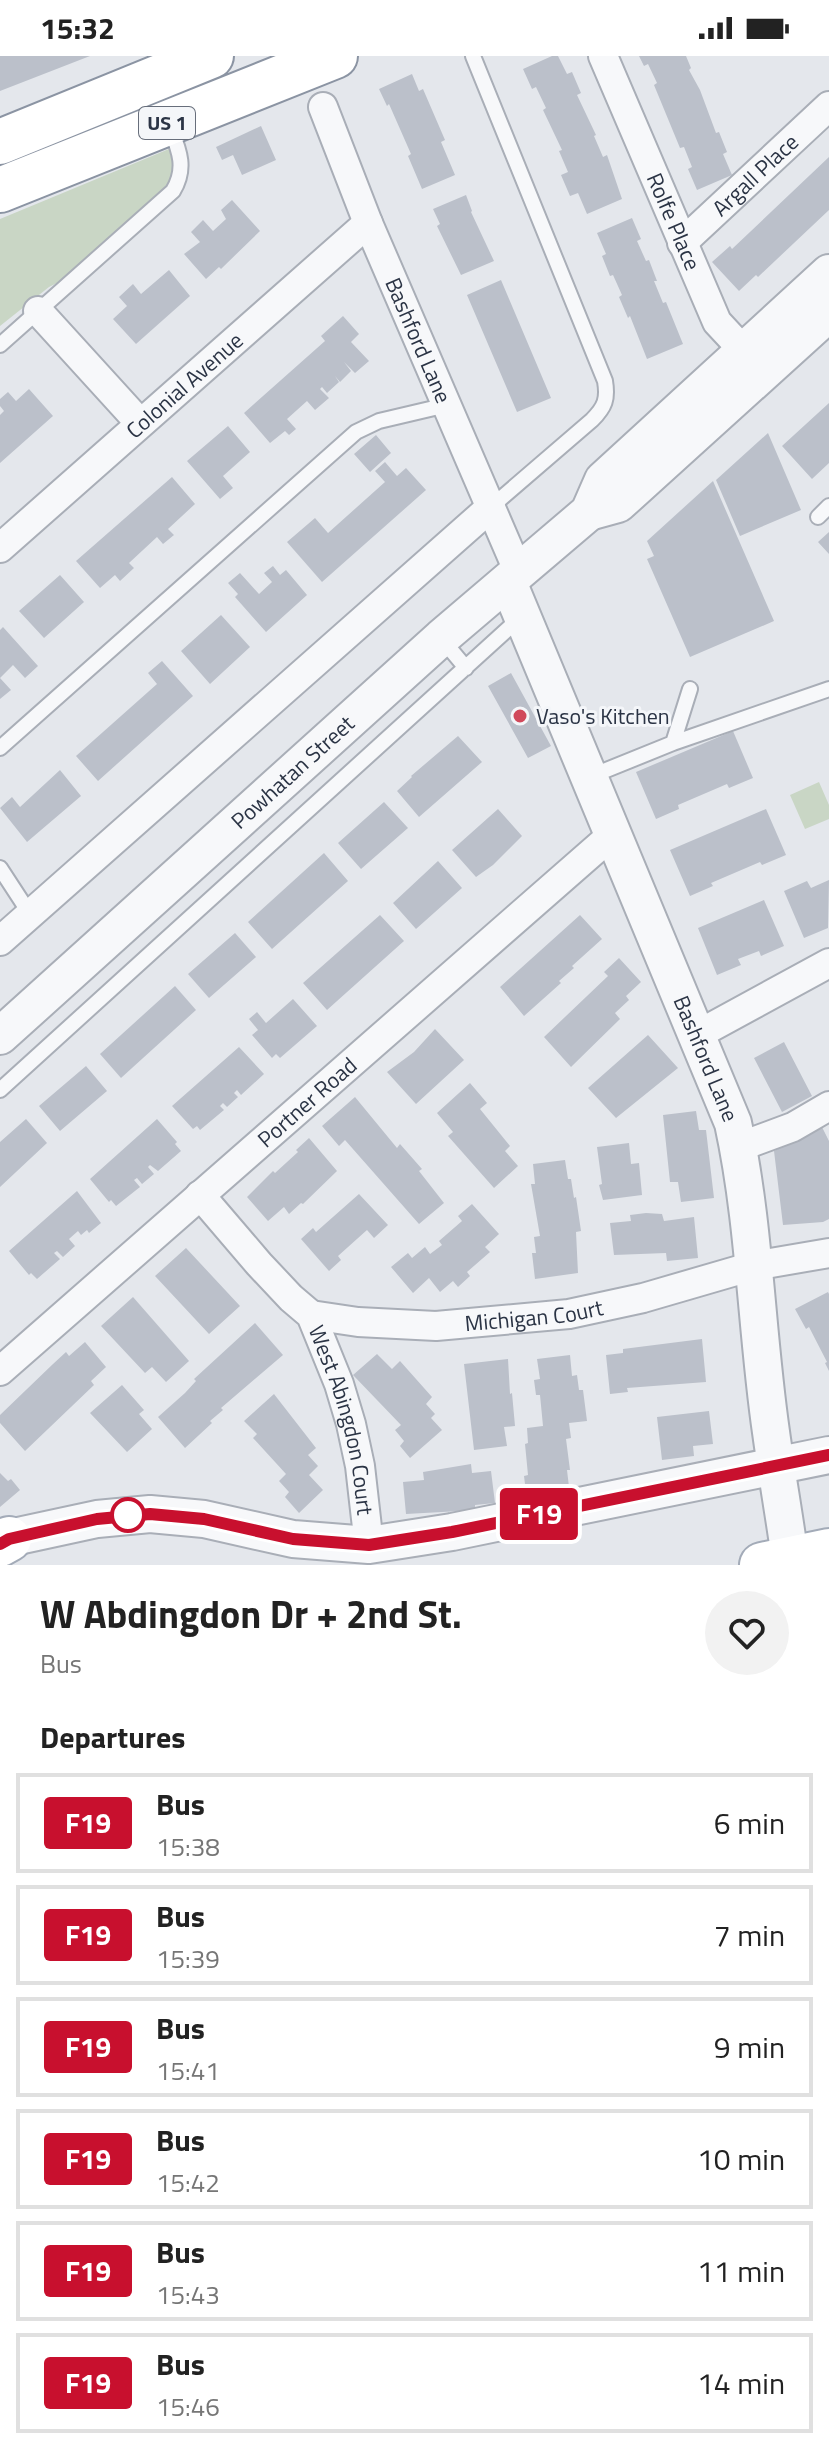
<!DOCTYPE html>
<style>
body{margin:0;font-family:"Titillium Web",sans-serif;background:#f2f2f2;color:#222;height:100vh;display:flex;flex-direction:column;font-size:30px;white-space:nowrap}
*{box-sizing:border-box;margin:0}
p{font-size:26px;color:#767676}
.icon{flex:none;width:44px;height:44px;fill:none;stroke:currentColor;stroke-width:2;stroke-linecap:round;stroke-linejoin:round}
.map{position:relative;height:1509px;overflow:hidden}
.details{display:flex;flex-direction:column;background:#fff;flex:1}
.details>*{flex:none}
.badge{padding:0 16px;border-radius:6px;font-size:28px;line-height:52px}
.map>.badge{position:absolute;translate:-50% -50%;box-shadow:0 0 0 4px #fff}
h2{padding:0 40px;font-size:30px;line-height:72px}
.round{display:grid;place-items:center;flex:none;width:84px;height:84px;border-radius:42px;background:#f2f2f2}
.overview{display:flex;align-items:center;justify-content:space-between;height:136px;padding:0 40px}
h1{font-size:38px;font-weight:700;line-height:60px}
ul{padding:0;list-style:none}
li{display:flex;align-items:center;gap:24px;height:100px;margin:0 16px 12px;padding:0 24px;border:4px solid #e0e0e0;border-radius:0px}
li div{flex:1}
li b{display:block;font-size:30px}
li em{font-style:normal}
li .badge{min-width:88px;font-weight:700;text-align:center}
.status{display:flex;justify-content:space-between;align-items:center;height:56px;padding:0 40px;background:#fff;direction:ltr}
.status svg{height:22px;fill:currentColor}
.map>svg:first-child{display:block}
.green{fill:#c9d6c5}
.building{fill:#bbc0ca}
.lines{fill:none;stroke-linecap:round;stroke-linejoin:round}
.service-casing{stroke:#a9aeb7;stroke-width:18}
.minor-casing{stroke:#a9aeb7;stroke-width:32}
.tertiary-casing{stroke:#a9aeb7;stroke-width:40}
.primary-casing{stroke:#a3abb8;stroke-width:48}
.trunk-casing{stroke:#8b94a3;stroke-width:48}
.service{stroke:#f7f8fa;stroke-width:14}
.minor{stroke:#f7f8fa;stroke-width:28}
.tertiary{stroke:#f7f8fa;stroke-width:36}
.primary{stroke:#fff;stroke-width:44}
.trunk{stroke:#fff;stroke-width:44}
.line-casing{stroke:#fff;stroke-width:18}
.line{stroke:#c8102e;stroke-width:12}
.poi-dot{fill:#d1495b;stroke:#f4f6f9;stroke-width:3}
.stop-dot{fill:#fff;stroke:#c8102e;stroke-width:4}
.labels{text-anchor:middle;stroke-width:6;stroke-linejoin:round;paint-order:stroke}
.shield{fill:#f4f6f9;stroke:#676e7b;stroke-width:2}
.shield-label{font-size:20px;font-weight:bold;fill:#2b3445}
.street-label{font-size:22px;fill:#2b3445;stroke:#f4f6f9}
.poi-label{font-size:22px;fill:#2b3445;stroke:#f4f6f9;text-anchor:start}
</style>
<div class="status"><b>15:32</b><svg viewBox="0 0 49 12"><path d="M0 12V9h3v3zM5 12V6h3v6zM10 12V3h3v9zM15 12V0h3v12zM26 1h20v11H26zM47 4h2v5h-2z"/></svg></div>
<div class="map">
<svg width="829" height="1509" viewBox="0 0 829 1509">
<rect width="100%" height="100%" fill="#e4e7ec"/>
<path class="green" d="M169 93C172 103 175 114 171 124 158 151 91 201 65 223L49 231 0 270V163Z
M819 726 829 749V763L805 773 790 739Z"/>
<path class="building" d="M0 0H90L0 35Z
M552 0H558L567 18 572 16 581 37 577 39 596 79 594 80 603 101 607 99 622 143 587 158 578 137 570 140 561 119 568 116 559 95 562 94 543 54 546 52 536 31 532 33 523 13Z
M639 0H686L691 12 689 14 700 34 716 77 719 76 727 96 723 98 732 119 697 134 688 113 692 111 684 91 680 92 654 29 657 27 648 8 644 10Z
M412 18 419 35 423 33 445 84 441 86 455 119 422 133 408 100 411 98 389 48 387 50 379 33Z
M261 70 276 104 242 119 233 99 222 104 216 91Z
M829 101V154L758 221 756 219 739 235 712 206 730 190 732 193Z
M466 139 472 155 471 156 494 205 461 219 437 170 440 168 433 153Z
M232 144 260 175 221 213 219 211 206 223 184 198 200 186 191 176 203 164 213 175 226 163 221 154Z
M632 162 641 183 637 185 646 205 649 204 657 225H654L663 247 666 246 683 288 647 303 630 260 628 262 619 241 622 239 613 219 610 220 602 200 606 198 597 177Z
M169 214 190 240 136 288 113 263 127 250 119 241 133 228 141 238Z
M501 224 551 342 517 356 467 239Z
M343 260 359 278 351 286 369 305 355 317 344 306 351 315 340 326 335 320 339 326 327 337 322 331 320 333 329 342 315 354 307 345 287 363 296 373 289 379 285 375 270 387 244 357 325 285 321 280Z
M29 333 53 360 0 407V359L4 355 0 350V343L8 336 16 345Z
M829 347V407L812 423 782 390Z
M228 370 250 396 223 420 233 432 220 443 187 405Z
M768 377 801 454 740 480 716 424Z
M376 379 391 397 370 416 354 398Z
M385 406 397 420 406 412 426 434 322 526 287 486 315 462 328 477 385 426 375 415Z
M172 421 195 448 168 473 174 479 163 488 157 481 129 507 134 512 120 525 115 519 100 532 76 505Z
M713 425 774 565 690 601 647 503 654 500 647 485Z
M829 476V498L818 486Z
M273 510 280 519 286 514 307 539 266 576 235 541 238 538 228 527 240 517 259 538 272 526 264 517Z
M60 519 84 546 44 582 19 555Z
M221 559 250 591 210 628 181 595Z
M3 571 38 610 25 622 13 609 0 622 11 634 0 643V574Z
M162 605 193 640 98 725 76 700 157 628 148 617Z
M511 617 551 690 528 702 488 630Z
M733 675 753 722 729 732 727 728 678 749 679 753 656 763 636 716Z
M458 680 482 706 419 761 397 735 412 721 411 720Z
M60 714 81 740 27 786 0 752 12 741 20 751Z
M384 746 408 772 361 813 338 787Z
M498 753 522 780 493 809 476 821 452 794Z
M766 753 786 799 762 809 760 806 711 827 713 830 690 840 670 794Z
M324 797 348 825 272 893 248 866Z
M438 805 462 832 416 873 393 847Z
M829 824 828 872 804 882 784 835 807 825 811 832Z
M764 844 784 890 761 900 759 895 738 903 741 909 717 919 698 872Z
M380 859 404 885 327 954 303 927Z
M580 859 602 883 572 910 574 912 559 925 561 927 524 960 500 931Z
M235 877 256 901 209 942 188 918Z
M619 902 641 926 626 940 629 944 615 957 620 963 571 1011 544 981 608 920 604 916Z
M175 930 196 954 121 1022 100 998Z
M293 943 317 970 280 1002 276 998 272 1002 252 979 258 974 249 963 257 956 266 967Z
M435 973 464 1004 416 1048 387 1016 414 996Z
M648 979 678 1012 616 1062 588 1032Z
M784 986 812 1040 782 1056 754 1002Z
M239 991 264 1018 241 1039 237 1034 234 1037 238 1041 227 1051 223 1047 220 1050 224 1054 200 1074 197 1070 193 1073 172 1050Z
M86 1010 107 1035 60 1075 39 1050Z
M470 1027 487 1047 480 1053 510 1090 505 1095 518 1110 494 1132 448 1080 453 1076 437 1057Z
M355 1041 397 1092 400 1088 422 1113 419 1115 444 1147 419 1168 345 1084 339 1090 322 1070Z
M696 1055 699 1074H706L714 1142 681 1146 678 1126H670L663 1059Z
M26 1063 47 1087 0 1131V1086Z
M157 1063 177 1086 175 1088 181 1095 158 1115 150 1109 148 1111 154 1118 142 1128 137 1122 134 1124 140 1131 116 1150 111 1144 109 1146 90 1123Z
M822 1071 829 1085V1163L823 1166 783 1169 774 1095Z
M309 1082 337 1115 303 1148 301 1147 289 1158 284 1151 268 1165 247 1141 273 1115 275 1117 298 1096 296 1094Z
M629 1087 631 1108 639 1107 642 1139 603 1144 599 1129 602 1128 597 1091Z
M565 1104 568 1123H571L574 1142 576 1141 581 1175 576 1176 578 1217 535 1223 532 1197H536L534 1181 540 1180 531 1128H535L533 1108Z
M77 1135 101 1167 89 1177 87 1174 81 1179 78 1175 69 1183 75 1190 63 1201 57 1195 54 1197 60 1203 37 1223 31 1217 29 1219 9 1195Z
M359 1138 388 1169 374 1182 367 1174 338 1200 341 1204 329 1215 301 1183 313 1172 316 1176Z
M472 1148 499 1178 485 1191 490 1196 467 1216 470 1220 458 1231 453 1225 440 1236 429 1222 413 1237 391 1211 408 1197 412 1202 425 1191 430 1198 442 1189 439 1185 462 1165 458 1160Z
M646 1157 662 1158 664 1165 694 1161 698 1202 667 1205 666 1197 614 1199 610 1167 631 1165 630 1159Z
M186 1192 240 1250 209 1278 155 1220Z
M828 1236 829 1238V1315L825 1307 827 1306 809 1271 806 1273 795 1253Z
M133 1241 189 1305 166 1326 152 1311 145 1317 101 1270Z
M255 1267 283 1299 221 1352 223 1354 210 1365 212 1367 185 1392 158 1361 185 1337 196 1325 194 1323Z
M702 1283 706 1326 627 1332 628 1336 610 1338 606 1299 623 1297V1293Z
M85 1286 106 1311 91 1325 94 1329 25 1395 0 1367V1359L53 1308 66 1296 69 1300Z
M377 1298 392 1313 400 1305 432 1341 426 1348 435 1358 431 1362 442 1374 410 1402 400 1390 404 1385 395 1374 401 1369 353 1319Z
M570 1299 572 1320 577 1319 579 1334H583L587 1365 569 1367 571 1382 566 1383 570 1414H567L569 1431 526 1436 524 1420 528 1419 525 1388 528 1387 527 1372 543 1370 540 1339H536L534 1324 540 1323 537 1303Z
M508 1303 510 1338 512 1337 515 1370 504 1371 507 1390 474 1394 464 1308Z
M122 1329 144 1354 139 1358 152 1373 127 1396 90 1357Z
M274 1338 316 1392 308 1399 318 1410 309 1419 323 1434 299 1457 285 1441 289 1436 279 1425 286 1418 253 1382 257 1378 244 1365Z
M709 1355 713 1388 693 1390 694 1400 662 1404 657 1361Z
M471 1408 472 1417 491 1415 495 1447 475 1449V1452L460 1455 406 1458 403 1426 424 1424 423 1416Z
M0 1417 8 1425 11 1423 20 1434 0 1451Z"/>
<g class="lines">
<defs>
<path id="service" d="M473 0 605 325C608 343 605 351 592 364L491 451
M0 289 173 135C187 112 179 94 170 71
M818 461 829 450
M441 582 466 612
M673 687 829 633
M0 692 356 376 379 365 447 349
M589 721 673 687 690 633
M0 812 30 858
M0 1034 521 561"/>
<g id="minor">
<path id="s1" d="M603 0 717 266 758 310"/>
<path id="s2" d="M323 51 368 167 519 517"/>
<path id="s3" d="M682 187 829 50"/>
<path d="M38 255 140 367"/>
<path id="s4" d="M0 492 368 167"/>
<path d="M0 885 491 451"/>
<path d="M697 979 829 907"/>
<path d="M739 1091 793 1071 829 1050"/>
<path id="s5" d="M200 1139 259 1208 291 1242 311 1259 339 1328 351 1368 360 1410 369 1489"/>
<path id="s6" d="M311 1259 358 1266 436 1270 569 1258 643 1242 753 1210 829 1197"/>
<path id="s7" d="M0 1315 613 778"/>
</g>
<g id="tertiary">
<path d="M589 456 618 448 829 257"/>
<path id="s8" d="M508 526 733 1067C755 1168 756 1273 771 1376 777 1420 785 1464 791 1509"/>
<path id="s9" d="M0 980 441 582 589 456 603 424 829 217"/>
<path d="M0 1484 97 1463 150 1458 204 1463 293 1483 369 1489 452 1476 829 1399"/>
</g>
<path id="primary" d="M0 1488 9 1483
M762 1509 829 1495"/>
<path id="trunk" d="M0 86 211 0
M0 134 335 0"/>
</defs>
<use href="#service" class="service-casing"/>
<use href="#minor" class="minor-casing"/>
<use href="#tertiary" class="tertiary-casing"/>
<use href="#primary" class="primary-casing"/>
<use href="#trunk" class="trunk-casing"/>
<use href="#service" class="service"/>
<use href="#minor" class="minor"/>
<use href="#tertiary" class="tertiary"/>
<use href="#primary" class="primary"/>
<use href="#trunk" class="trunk"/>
</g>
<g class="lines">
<defs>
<path id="line" d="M0 1488 9 1483 97 1463 150 1458 204 1463 293 1483 369 1489 452 1476 829 1399"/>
</defs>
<use href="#line" class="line-casing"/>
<use href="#line" class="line"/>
</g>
<circle class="poi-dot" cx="520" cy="660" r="8"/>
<circle class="stop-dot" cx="128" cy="1459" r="16"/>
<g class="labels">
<rect class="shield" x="139" y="51" width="56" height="32" rx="6"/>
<g class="shield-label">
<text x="167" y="74">US 1</text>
</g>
<g class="street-label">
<text dy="8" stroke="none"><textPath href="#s3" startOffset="100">Argall Place</textPath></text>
<text dy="8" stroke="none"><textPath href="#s1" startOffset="180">Rolfe Place</textPath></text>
<text dy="8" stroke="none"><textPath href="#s2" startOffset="252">Bashford Lane</textPath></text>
<text dy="8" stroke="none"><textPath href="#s4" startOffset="246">Colonial Avenue</textPath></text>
<text dy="8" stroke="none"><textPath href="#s9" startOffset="394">Powhatan Street</textPath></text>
<text dy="8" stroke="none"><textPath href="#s8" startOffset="516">Bashford Lane</textPath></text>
<text dy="8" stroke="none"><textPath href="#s7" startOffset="408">Portner Road</textPath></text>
<text dy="8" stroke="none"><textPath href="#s6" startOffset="224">Michigan Court</textPath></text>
<text dy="8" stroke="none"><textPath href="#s5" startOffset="274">West Abingdon Court</textPath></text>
</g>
<g class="poi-label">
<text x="536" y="668">Vaso's Kitchen</text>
</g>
</g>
</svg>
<b class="badge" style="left:539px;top:1458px;background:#c8102e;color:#fff">F19</b>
</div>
<section class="details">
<div class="overview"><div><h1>W Abdingdon Dr + 2nd St.</h1><p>Bus</p></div><a class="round"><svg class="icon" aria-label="heart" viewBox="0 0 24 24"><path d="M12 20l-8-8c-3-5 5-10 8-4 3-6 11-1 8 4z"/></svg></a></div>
<h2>Departures</h2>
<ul>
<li><span class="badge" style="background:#c8102e;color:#fff">F19</span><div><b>Bus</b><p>15:38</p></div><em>6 min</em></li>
<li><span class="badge" style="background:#c8102e;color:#fff">F19</span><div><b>Bus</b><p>15:39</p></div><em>7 min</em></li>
<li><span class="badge" style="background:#c8102e;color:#fff">F19</span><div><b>Bus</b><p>15:41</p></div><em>9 min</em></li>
<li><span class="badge" style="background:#c8102e;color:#fff">F19</span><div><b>Bus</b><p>15:42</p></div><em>10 min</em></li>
<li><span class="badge" style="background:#c8102e;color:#fff">F19</span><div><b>Bus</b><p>15:43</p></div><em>11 min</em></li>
<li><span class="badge" style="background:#c8102e;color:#fff">F19</span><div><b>Bus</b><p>15:46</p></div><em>14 min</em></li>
</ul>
</section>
